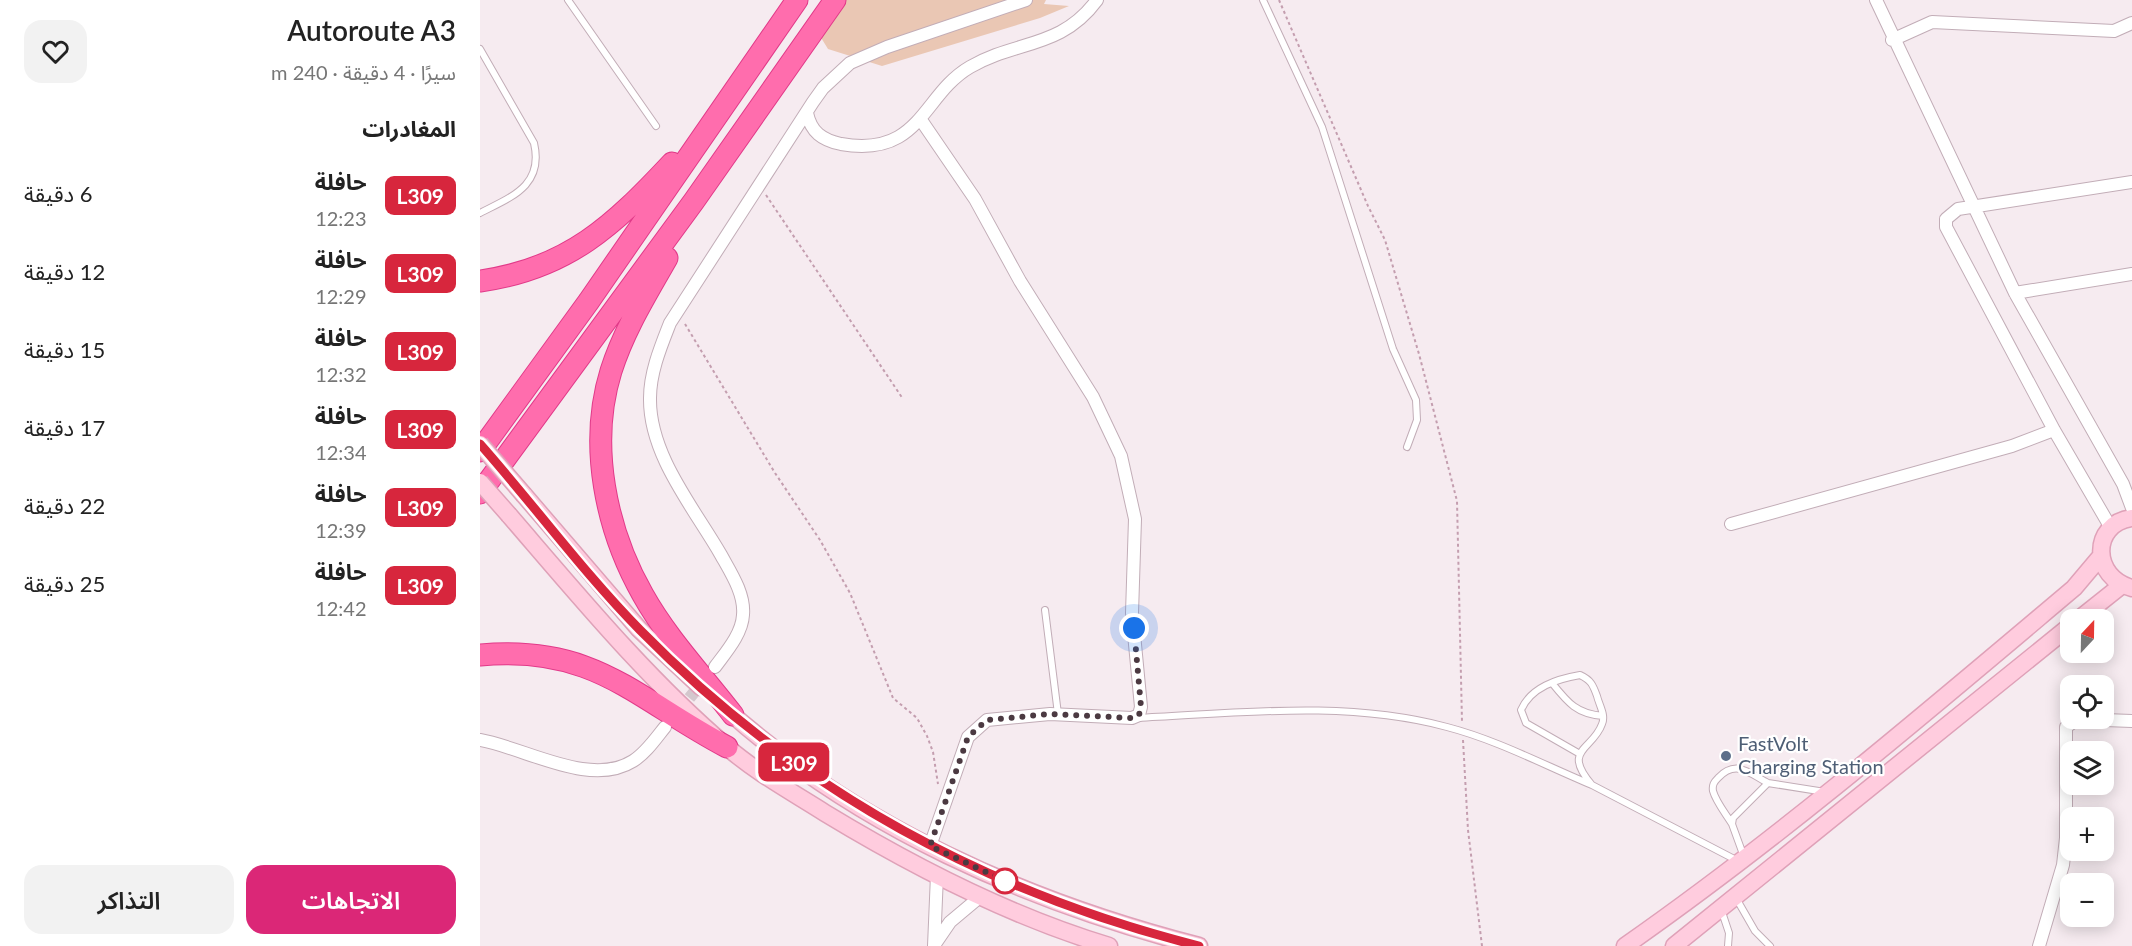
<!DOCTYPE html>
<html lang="ar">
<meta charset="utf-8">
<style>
body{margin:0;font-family:Lato,"Noto Sans Arabic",sans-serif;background:#f2f2f2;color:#222;direction:rtl;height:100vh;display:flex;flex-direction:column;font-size:22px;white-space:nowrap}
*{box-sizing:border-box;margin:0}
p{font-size:20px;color:#767676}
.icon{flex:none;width:33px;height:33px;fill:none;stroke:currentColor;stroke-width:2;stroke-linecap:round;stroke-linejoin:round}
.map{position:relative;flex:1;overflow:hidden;direction:ltr}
.side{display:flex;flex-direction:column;background:#fff;width:480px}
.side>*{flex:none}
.badge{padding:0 12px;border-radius:9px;font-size:21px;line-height:39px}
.needle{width:39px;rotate:22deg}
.fabs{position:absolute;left:1580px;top:609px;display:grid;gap:12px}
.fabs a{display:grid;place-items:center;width:54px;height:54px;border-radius:12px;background:#fff;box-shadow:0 3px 15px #0003;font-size:30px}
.you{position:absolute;width:30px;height:30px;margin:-15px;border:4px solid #fff;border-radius:50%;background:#1a73e8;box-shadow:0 0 0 9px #1a73e833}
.map>.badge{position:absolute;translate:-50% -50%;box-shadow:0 0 0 3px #fff}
h2{padding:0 24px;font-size:22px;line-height:54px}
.round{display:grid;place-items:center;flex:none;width:63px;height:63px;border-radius:18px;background:#f2f2f2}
.overview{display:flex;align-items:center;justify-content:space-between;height:102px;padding:0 24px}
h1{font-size:28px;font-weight:600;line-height:45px}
.button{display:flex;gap:12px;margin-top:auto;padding:12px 24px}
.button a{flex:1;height:69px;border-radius:18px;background:#db2777;color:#fff;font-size:24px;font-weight:600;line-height:69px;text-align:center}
.button a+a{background:#f2f2f2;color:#222}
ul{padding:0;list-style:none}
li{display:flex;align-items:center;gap:18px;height:78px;padding:0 24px}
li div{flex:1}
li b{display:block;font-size:22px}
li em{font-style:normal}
li .badge{min-width:66px;font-weight:700;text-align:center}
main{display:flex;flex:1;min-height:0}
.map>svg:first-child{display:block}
.green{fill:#eac7b4}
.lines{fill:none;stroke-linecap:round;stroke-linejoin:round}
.street-tunnel{stroke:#d4c7cd;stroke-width:12;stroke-dasharray:12 6;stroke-linecap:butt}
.lane-casing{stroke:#c2adb7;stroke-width:8}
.street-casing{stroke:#c2adb7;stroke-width:14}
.secondary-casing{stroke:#dfa1b8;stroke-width:19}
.highway-casing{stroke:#e13a89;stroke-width:23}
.path{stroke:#c49eaf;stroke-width:2;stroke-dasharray:3 3;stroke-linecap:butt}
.lane{stroke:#fff;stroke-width:6}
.street{stroke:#fff;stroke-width:12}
.secondary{stroke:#ffccde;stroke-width:16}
.highway{stroke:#ff6dad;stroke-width:21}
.secondary-bridge-casing{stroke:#dfa1b8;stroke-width:19;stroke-linecap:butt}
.secondary-bridge{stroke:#ffccde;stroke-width:16}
.line-casing{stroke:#fff;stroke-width:14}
.line{stroke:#d7263d;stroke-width:9}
.walk{stroke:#4b3941;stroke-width:6;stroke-dasharray:0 10.8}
.service-dot{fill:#5c6f8a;stroke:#fff;stroke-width:2}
.stop-dot{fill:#fff;stroke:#d7263d;stroke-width:3}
.labels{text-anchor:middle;stroke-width:4.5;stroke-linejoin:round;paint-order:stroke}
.service-label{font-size:20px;fill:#4e5e75;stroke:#fff;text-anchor:start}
</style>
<main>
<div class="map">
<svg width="1652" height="946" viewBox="0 0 1652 946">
<rect width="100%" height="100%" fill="#f6ebf0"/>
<path class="green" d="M366 0H566L564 4 589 6 560 18 402 66 348 49 340 36Z"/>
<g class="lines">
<path class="street-tunnel" d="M198 712 225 679"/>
<defs>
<path id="lane" d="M88 0 176 126
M783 0 842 127 913 349 936 400 937 420 927 447
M0 49 54 143C64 186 31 197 0 213
M565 610 578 714
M1072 683C1088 703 1097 714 1123 716
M657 718C760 713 866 700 967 727 1017 740 1064 765 1112 785
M1100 754 1046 723 1041 710C1051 687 1077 679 1100 675 1111 680 1113 685 1117 696 1119 705 1126 715 1122 724 1113 750 1081 749 1112 785L1258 861
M1252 824C1246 814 1236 802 1233 791 1232 785 1234 782 1238 778 1256 759 1269 773 1288 783
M1264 857 1252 824 1253 818 1288 783 1345 792
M1256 898 1275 931 1290 946
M1241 909 1249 933 1248 946"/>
<path id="street" d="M1396 0 1535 293 1643 484 1652 508
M1412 40 1452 22 1634 31 1652 23
M327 113C331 132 342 140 361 144 441 158 442 95 490 67 536 40 581 49 617 0
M441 120 495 199 540 281 613 397 641 456 655 519 652 613 661 707 659 715 652 718 570 714 507 720 488 737 450 846
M1535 293 1652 274
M1251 524 1532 446 1574 430
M1631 528 1574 430 1466 227V219L1478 209 1652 182
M235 667C246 652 262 634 263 615 265 594 251 573 241 555 214 508 169 455 170 398 170 372 181 346 190 323L333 102 343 88 370 63 407 47 546 0
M0 740C46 748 110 788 153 761 166 753 176 738 185 727
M455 944 470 922 501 896
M454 946 457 875
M1559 946 1583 865 1586 838V727L1598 719 1652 721"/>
<path id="secondary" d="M44 495 159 629 221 687
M29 515C98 595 166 678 247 747 277 773 312 792 345 813 434 867 529 916 629 946
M1652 518C1610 524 1612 578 1652 588
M1598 620 1642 585
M245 708C377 827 548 902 719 946
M1145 946C1301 837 1448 711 1594 588L1621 556
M1194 946 1590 626"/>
<path id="highway" d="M187 258C166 295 144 330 131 371 108 445 126 530 163 595 187 638 223 676 253 715
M0 281C88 269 134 225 192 163
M0 451 109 301 317 0
M0 493 214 201 355 0
M0 655C116 645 154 698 247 747"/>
</defs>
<use href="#lane" class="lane-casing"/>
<use href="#street" class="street-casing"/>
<use href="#secondary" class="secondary-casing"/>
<use href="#highway" class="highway-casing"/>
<path class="path" d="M799 0 888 206 905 240 939 354 977 501 982 722
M286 195 423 399
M205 324 295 473 340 540 370 593 413 698 437 718 447 736 453 752 458 784
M983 740 988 830 1002 946"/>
<use href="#lane" class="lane"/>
<use href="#street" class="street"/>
<use href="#secondary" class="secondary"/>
<use href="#highway" class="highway"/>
<defs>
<path id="secondary-bridge" d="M0 444 44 495
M0 482 29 515"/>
</defs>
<use href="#secondary-bridge" class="secondary-bridge-casing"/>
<use href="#secondary-bridge" class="secondary-bridge"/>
</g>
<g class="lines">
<defs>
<path id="line" d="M0 444C54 505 103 572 160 630 315 788 505 892 719 946"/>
</defs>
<use href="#line" class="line-casing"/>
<use href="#line" class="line"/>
<path class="walk" d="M525 881 530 883 450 846 488 737 507 720 570 714 652 718 659 715 661 707 654 628"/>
</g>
<circle class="service-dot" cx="1246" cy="756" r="6"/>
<circle class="stop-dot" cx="525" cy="881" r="12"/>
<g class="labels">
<g class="service-label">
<text x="1258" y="751">FastVolt<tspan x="1258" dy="23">Charging Station</tspan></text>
</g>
</g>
</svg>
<div class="fabs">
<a><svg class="needle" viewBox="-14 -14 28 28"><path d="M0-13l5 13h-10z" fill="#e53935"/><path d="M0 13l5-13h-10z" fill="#767676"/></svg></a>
<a><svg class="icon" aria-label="locate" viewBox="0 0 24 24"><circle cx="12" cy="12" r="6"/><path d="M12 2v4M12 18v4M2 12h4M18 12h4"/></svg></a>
<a><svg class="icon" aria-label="layers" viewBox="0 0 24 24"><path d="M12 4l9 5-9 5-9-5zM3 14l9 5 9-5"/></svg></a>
<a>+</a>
<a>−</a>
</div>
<div class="you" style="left:654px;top:628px"></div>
<b class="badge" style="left:314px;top:762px;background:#d7263d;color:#fff">L309</b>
</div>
<section class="side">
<div class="overview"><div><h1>Autoroute A3</h1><p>سيرًا · 4 دقيقة · 240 m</p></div><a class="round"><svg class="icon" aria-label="heart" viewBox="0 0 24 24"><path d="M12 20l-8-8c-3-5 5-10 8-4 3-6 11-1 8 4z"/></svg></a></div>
<h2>المغادرات</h2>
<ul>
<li><span class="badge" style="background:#d7263d;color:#fff">L309</span><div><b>حافلة</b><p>12:23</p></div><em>6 دقيقة</em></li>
<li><span class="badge" style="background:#d7263d;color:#fff">L309</span><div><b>حافلة</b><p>12:29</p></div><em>12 دقيقة</em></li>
<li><span class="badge" style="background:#d7263d;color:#fff">L309</span><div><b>حافلة</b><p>12:32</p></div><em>15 دقيقة</em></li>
<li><span class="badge" style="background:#d7263d;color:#fff">L309</span><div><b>حافلة</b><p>12:34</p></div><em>17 دقيقة</em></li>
<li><span class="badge" style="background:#d7263d;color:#fff">L309</span><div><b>حافلة</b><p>12:39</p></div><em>22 دقيقة</em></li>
<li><span class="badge" style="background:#d7263d;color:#fff">L309</span><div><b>حافلة</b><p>12:42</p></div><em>25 دقيقة</em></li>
</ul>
<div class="button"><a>الاتجاهات</a><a>التذاكر</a></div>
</section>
</main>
